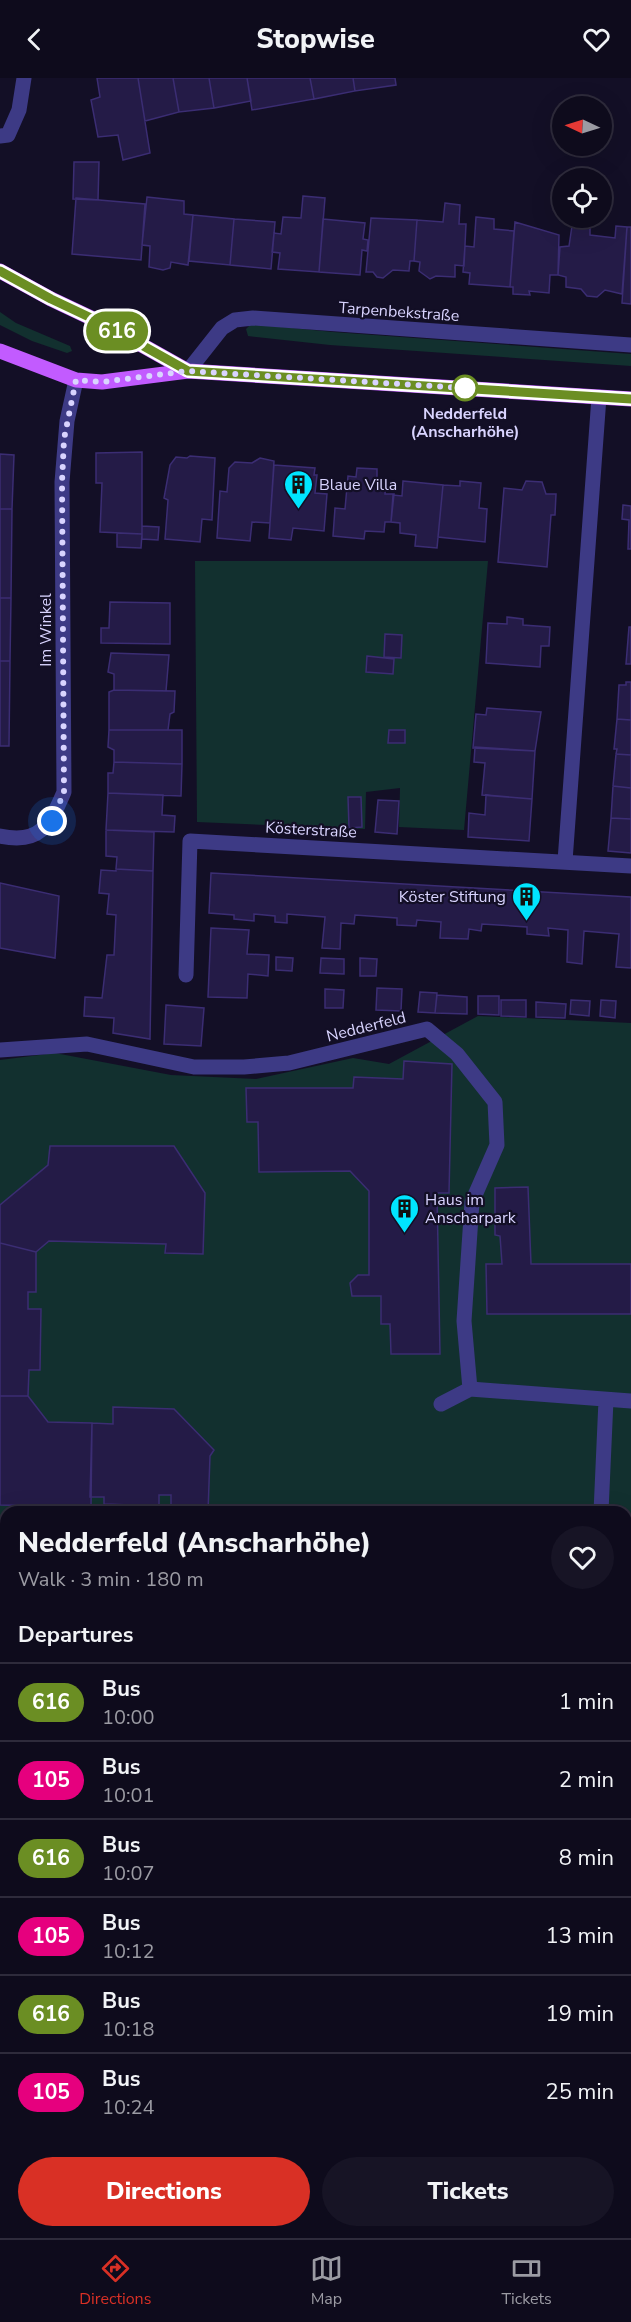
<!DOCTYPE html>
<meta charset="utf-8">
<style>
body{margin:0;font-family:"Nunito Sans",sans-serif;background:#171425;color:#f1f3f6;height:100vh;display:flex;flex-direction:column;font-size:22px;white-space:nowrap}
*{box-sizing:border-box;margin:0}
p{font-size:20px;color:#9b9ba3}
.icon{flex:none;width:33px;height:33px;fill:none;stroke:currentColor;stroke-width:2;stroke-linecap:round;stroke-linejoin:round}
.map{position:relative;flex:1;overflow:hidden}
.side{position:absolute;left:0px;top:1428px;width:632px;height:732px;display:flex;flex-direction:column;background:#0e0b1c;border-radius:18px 18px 0 0;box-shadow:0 6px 24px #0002,0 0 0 2px #2e2b3b}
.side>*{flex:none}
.badge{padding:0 12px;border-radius:20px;font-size:21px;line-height:39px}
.needle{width:39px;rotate:274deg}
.controls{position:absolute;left:552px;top:18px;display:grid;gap:12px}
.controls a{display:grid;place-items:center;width:60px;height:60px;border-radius:50%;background:#0e0b1c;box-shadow:0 6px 24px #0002,0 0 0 2px #2e2b3b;font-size:30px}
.you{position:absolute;width:30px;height:30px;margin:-15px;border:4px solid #fff;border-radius:50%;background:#1a73e8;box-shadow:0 0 0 9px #1a73e833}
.map>.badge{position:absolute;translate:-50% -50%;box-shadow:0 0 0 3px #fff}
h2{padding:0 18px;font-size:22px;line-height:54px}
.round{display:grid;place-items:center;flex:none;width:63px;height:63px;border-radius:32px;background:#171425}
.summary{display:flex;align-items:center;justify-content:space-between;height:102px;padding:0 18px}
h1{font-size:28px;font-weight:800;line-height:45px}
.button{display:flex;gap:12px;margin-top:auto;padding:12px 18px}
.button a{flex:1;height:69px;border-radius:36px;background:#d93025;color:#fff;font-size:24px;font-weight:800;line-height:69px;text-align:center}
.button a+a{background:#171425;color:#f1f3f6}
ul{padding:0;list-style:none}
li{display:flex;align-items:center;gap:18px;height:78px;padding:0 18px;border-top:2px solid #2e2b3b}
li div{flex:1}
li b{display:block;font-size:22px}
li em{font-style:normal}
li .badge{min-width:66px;font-weight:700;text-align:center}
header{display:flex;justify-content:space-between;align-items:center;height:78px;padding:0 18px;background:#0e0b1c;font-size:27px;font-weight:800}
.tab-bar{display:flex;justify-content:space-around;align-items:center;height:84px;border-top:2px solid #2e2b3b;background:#0e0b1c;font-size:16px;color:#9b9ba3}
.tab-bar a{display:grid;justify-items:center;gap:3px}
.tab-bar .selected{color:#d93025}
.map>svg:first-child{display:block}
.green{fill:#12302f}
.building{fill:#241b47;stroke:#3b2d73;stroke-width:1.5}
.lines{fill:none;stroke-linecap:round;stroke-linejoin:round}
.minor{stroke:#3d3a85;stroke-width:15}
.primary{stroke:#c25bff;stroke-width:15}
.line-casing{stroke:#fff;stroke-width:14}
.line{stroke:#6b8e23;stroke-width:9}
.walk{stroke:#d9d4ff;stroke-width:6;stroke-dasharray:0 10.8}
.stop-dot{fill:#fff;stroke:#6b8e23;stroke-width:3}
.labels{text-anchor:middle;stroke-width:4.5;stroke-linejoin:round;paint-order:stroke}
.street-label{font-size:16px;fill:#d9d4ff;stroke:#130f26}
.stop-label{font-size:16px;font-weight:bold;fill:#d9d4ff;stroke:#130f26}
.poi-label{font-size:16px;fill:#d9d4ff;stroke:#130f26;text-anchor:start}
</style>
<header><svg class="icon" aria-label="back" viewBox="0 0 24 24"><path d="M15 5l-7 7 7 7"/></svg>Stopwise<svg class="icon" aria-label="heart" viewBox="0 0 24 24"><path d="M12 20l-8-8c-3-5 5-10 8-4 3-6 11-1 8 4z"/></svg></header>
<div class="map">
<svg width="631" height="2160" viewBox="0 0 631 2160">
<rect width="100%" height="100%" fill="#130f26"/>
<path class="green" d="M0 234 16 245 70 268 72 273 67 275 32 263 0 247Z
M251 246 333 254 631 276V288L330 267 248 258 246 251Z
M195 483H488L464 752 399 749 400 710 366 714 365 751 197 744Z
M478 938 631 945V1878L626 1877V1434H6V1773H0V982L55 975 171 997 256 1001 353 980 389 986Z"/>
<path class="building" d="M97 0H138L150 75 123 82 118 57 98 59 91 22 100 19Z
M138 0H173L179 34 145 43Z
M173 0H209L214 30 179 34Z
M209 0H247L251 23 214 30Z
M247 0H310L314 21 252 32Z
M310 0H353L355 13 314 21Z
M353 0H395L396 7 355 13Z
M74 84H99L98 122 73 121Z
M303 118 325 120 319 194 278 191 280 175 272 174 274 155 281 156 283 139 301 140Z
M147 119 184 123V136L193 137 188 187 171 184 170 190 163 192 149 189 150 168 142 167Z
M76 120 145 126 141 182 72 176Z
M445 125 460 127 459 146H466L464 188 455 187V199L436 198 430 201 419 193 420 184 414 183 417 142 443 144Z
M193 137 234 141 230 187 189 183Z
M476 139 494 141V151L514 153 510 209 469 206 470 195 463 194 465 168 474 169Z
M371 140 417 142 414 183H410L409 193 393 192 383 200 377 199 373 194H366Z
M234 141 275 144 271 191 230 187Z
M323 141 365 145 363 161 368 162 367 173 362 172 360 197 319 194Z
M515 144 559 157 558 197H550L549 215 529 213 530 217 513 216V209H510Z
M572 148 590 149V157L615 160 616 148 627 149 622 216 605 212 597 219 587 218 581 211 566 209V199L558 197 560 169 569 168Z
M627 149H631V226L622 225Z
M142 374V456L100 454 102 405H96V375Z
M0 376 14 377 12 431H0Z
M190 378 215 380 212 442 202 441 200 464 165 461 168 422 164 420 170 387 176 379 187 380Z
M260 380 274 383 270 445 252 444 250 463 217 460 220 413 227 414 229 390 235 384 252 385Z
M274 387 315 390 314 397H317L315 415 327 416 324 453 293 450 291 462 269 460Z
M357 390 377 391V402H386L385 416H394L391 444H385L384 454 365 453 364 461 333 458 335 430 345 431 348 398 356 399Z
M403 403 443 407 437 470 415 468 416 457 400 455V445L391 444 393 417 402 418Z
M460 403 481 405 479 430 487 431 485 464 438 459 443 407 460 408Z
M526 403 542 404 546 416H556L555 437H551L547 489 498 484 504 410 522 412Z
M623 427 631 428V471H628L629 442 622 441Z
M0 431H12L11 520H0Z
M142 448 159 449 158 462 142 461Z
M117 455 142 456 141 470 117 469Z
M0 520H11L10 583H0Z
M110 524 170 525V566L101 565V550H109Z
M507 539 523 541V547L550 549 549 568H541L540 589 486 585 488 545 507 546Z
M629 549H631V586H626Z
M385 556 402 557 401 580 384 579Z
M111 575 169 577 166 613 114 612V596L108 594Z
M367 578 394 581 393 596 366 594Z
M0 583H10L9 668H0Z
M626 604H631V642L617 641 619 607H626Z
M114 612 175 613 174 634 170 636 168 652H109V614Z
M487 630 541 634 535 673 473 670 476 636 486 637Z
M617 641 631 642V677L616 676 617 671H614Z
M109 652H182V686L114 684V672L108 669Z
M389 652H405V665H388Z
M475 669 535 673 532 721 482 717 485 685 474 684Z
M616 676 631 677V710L613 708Z
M114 684 182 686 181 718 108 715V695H113Z
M613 708 631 710V741L611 740Z
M108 715 163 717 162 737 175 738 174 754 106 752Z
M486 717 532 721 529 763 468 759 469 735 485 737Z
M348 719H361L362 749 349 750Z
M378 722 399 723 397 756 375 754Z
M611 740 631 741V775L608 773Z
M106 752 154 754 153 793 116 791 117 779 106 778Z
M116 791 153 793 150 961 113 955 114 940 84 938 85 919 102 920 107 877H114L116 837 107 836 109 816 99 815 101 792 116 793Z
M211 795 631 819V890L616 889 619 856 584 853 582 886 567 884 568 852 548 850 549 858 527 856V849L482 846 481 853 469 851 468 861 440 860 441 844 417 842 416 848 397 847V840L355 837 354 846 341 845 340 871 322 870 325 839 287 836V845L275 844V838L254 836V843L234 841V837L209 835Z
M0 805 59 818 55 880 0 870Z
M211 850 249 852 247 876 269 877 268 898 248 896 247 920 208 919Z
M276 879 293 880 292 893 276 892Z
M321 880 344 881V896L320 895Z
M360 880 377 881 376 898H360Z
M377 910 402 911 401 933 376 932Z
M325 911 344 912 343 930H325Z
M420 914 437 915 435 935 418 934Z
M437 917 467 919V936L435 935Z
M478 918H499V937L478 936Z
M501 922H526V939L501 938Z
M571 922 590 923 589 938 570 936Z
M601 922 616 923 615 940 600 938Z
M536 924 566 926 565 940 536 939Z
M166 927 204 930 201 968 164 966Z
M404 983 452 986 449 1115H437L440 1276H391L390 1246H381V1218H352L350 1205 358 1197H369V1113L350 1093 259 1094 258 1044H247L246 1010H353L354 999 403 1001Z
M50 1068H174L205 1115 203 1176 165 1175 166 1166 49 1163 36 1174 0 1165V1127L48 1087Z
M528 1109 531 1186H631V1236H487L486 1186H502L500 1158 495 1157V1110Z
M0 1165 36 1174V1214H28V1231H41L40 1292H29L28 1318H0Z
M0 1318H28L48 1344 92 1345 91 1429 0 1427Z
M113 1329 174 1331 214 1372 210 1378 208 1434H171V1417H159V1428L104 1426V1419H90L92 1345 113 1346Z
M0 1639 6 1645V1681L0 1687Z
M6 1681V1749H0V1687Z
M626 1718H631V1850H626Z
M0 1889H6V2154H357V2160H0Z"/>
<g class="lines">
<path class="minor" d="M0 58 8 57 19 32 24 0
M188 293 222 250 235 242 253 240 631 267
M0 758C41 767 50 746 64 714L62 404 67 343 76 302
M565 783 599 319
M186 897 190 763 631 788
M0 972 87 966 194 989H244L289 985 427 951 457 976 495 1024 497 1067 472 1124 464 1243 470 1311
M470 1311 631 1323
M441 1326 470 1311
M601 1434 606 1322
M626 1695H631
M0 1786H6"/>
<path class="primary" d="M0 193 51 221 106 247 188 293
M0 273 76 302 102 304 188 293 631 321"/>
</g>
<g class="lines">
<defs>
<path id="line" d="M0 193 51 221 106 247 188 293 631 321"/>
</defs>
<use href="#line" class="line-casing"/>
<use href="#line" class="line"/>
<path class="walk" d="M52 743 64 714 62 404 64 361 76 302 102 304 188 293 465 310"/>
</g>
<defs>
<symbol id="building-pin" viewBox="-11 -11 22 30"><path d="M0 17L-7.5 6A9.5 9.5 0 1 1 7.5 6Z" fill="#00e5ff" stroke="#130f26"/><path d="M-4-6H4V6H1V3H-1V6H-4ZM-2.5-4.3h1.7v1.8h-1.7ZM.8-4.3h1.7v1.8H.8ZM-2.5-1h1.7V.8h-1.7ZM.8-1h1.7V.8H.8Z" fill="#111"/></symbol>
</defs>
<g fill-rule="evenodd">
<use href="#building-pin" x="282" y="390" width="33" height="45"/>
<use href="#building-pin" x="510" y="802" width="33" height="45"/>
<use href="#building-pin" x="388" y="1114" width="33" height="45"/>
</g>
<circle class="stop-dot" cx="465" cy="310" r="12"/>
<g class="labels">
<g class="street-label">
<text transform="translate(399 233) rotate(4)" y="6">Tarpenbekstraße</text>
<text transform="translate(45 552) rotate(-90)" y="6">Im Winkel</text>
<text transform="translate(311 751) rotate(3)" y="6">Kösterstraße</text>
<text transform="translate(366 948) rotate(-14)" y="6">Nedderfeld</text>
</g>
<g class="stop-label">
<text x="465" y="341">Nedderfeld<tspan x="465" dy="18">(Anscharhöhe)</tspan></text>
</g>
<g class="poi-label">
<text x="319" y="412">Blaue Villa</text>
<text x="506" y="824" text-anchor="end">Köster Stiftung</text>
<text x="425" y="1127">Haus im<tspan x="425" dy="18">Anscharpark</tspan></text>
</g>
</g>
</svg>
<div class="controls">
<a><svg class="needle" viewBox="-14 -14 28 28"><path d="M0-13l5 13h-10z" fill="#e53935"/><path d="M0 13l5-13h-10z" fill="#9b9ba3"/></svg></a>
<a><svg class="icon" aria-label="locate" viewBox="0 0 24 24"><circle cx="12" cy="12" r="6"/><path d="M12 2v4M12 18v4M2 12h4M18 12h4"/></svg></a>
</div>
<div class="you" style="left:52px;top:743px"></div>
<b class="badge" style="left:117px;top:253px;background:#6b8e23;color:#fff">616</b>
<section class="side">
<div class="summary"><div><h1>Nedderfeld (Anscharhöhe)</h1><p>Walk · 3 min · 180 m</p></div><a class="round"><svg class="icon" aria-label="heart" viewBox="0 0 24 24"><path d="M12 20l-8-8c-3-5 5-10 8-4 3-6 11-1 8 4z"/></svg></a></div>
<h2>Departures</h2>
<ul>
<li><span class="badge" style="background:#6b8e23;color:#fff">616</span><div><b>Bus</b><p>10:00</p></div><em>1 min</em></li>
<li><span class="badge" style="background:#e6007e;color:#fff">105</span><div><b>Bus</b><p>10:01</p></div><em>2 min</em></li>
<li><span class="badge" style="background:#6b8e23;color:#fff">616</span><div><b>Bus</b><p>10:07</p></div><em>8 min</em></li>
<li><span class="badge" style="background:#e6007e;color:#fff">105</span><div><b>Bus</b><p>10:12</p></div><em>13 min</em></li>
<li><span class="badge" style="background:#6b8e23;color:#fff">616</span><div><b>Bus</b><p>10:18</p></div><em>19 min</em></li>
<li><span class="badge" style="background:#e6007e;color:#fff">105</span><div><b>Bus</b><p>10:24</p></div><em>25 min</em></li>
</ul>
<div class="button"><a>Directions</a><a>Tickets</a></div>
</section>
</div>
<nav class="tab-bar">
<a class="selected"><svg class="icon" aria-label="directions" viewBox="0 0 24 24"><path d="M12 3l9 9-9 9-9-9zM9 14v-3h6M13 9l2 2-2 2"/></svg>Directions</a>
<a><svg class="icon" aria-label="map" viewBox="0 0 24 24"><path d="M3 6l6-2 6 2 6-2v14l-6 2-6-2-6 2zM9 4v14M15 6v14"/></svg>Map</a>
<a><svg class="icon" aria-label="tickets" viewBox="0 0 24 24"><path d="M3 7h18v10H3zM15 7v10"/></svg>Tickets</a>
</nav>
